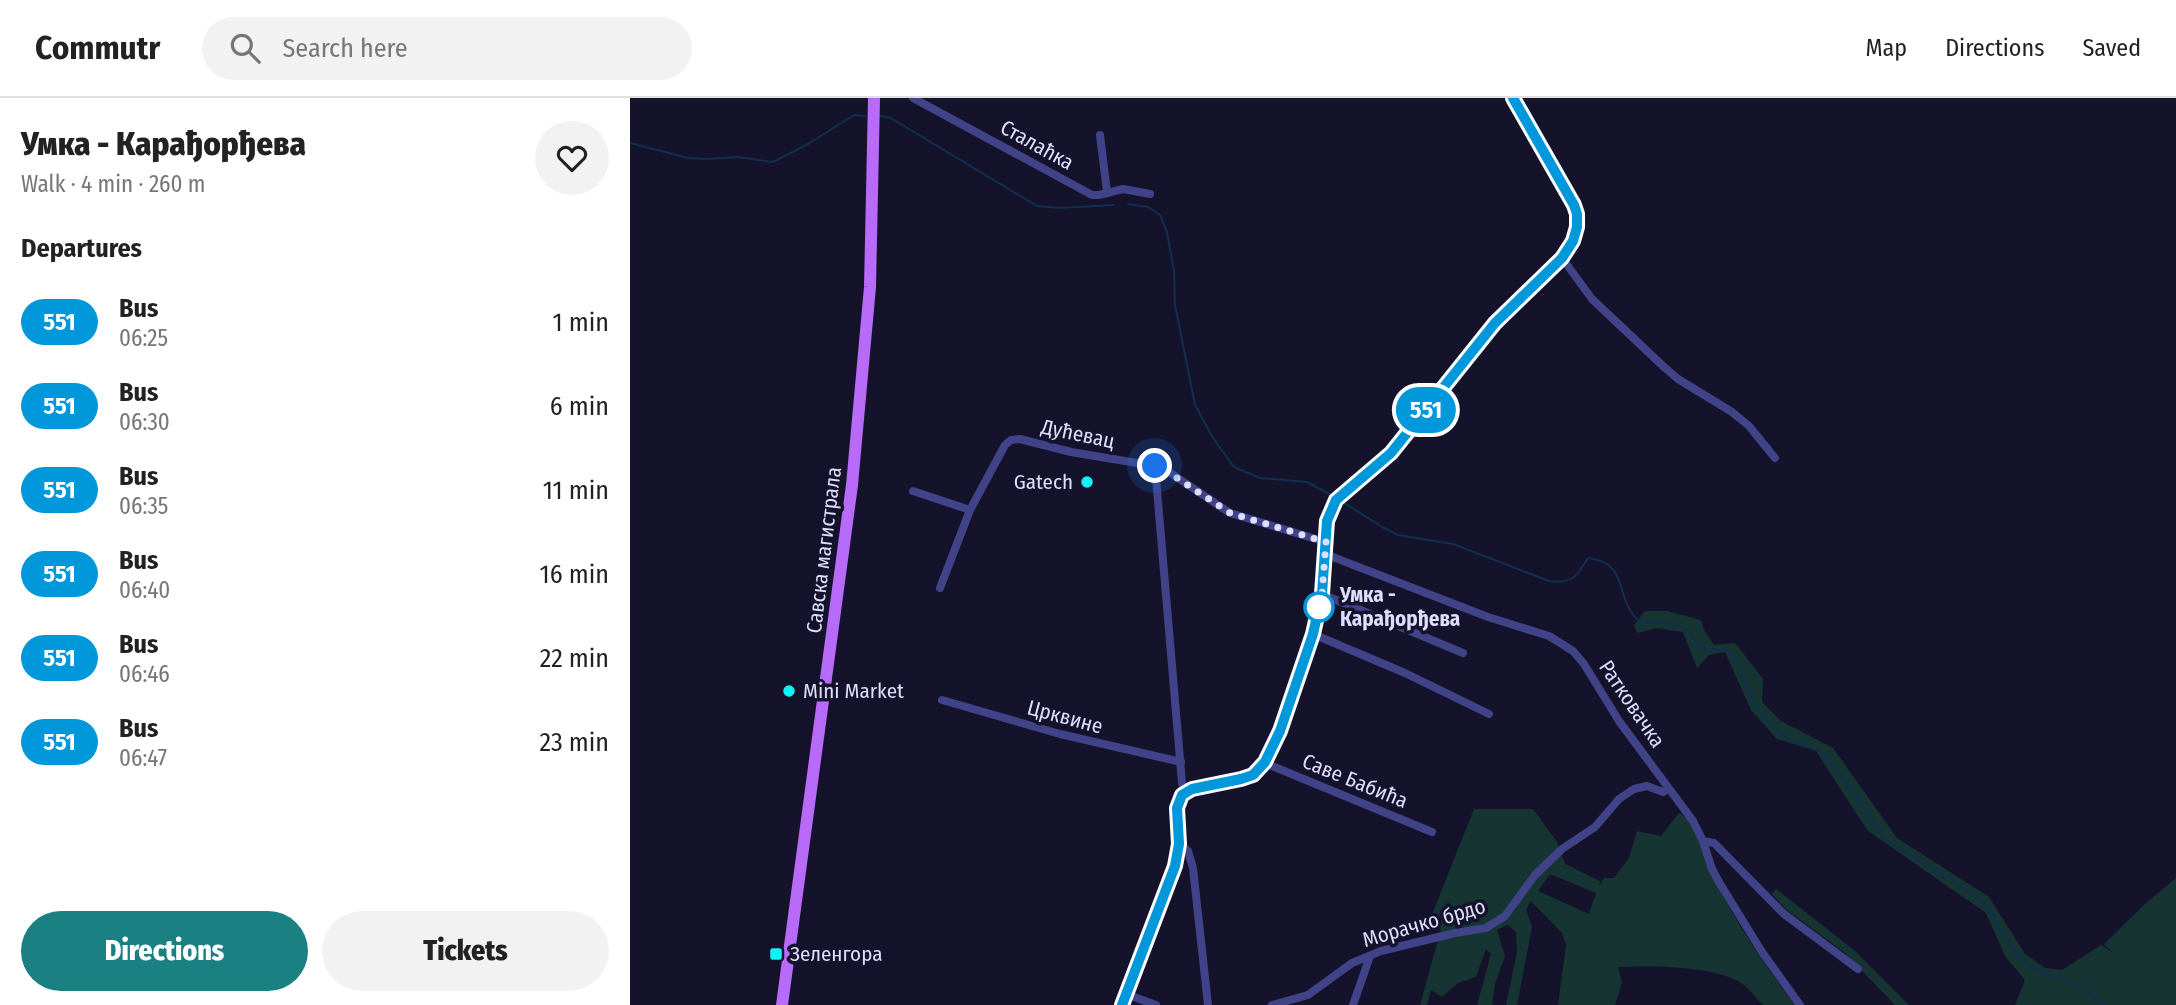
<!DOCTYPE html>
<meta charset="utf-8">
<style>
body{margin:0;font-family:"Fira Sans Condensed",sans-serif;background:#f2f2f2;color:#222;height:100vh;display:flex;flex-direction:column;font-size:26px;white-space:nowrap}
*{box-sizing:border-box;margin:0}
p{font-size:23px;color:#767676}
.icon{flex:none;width:38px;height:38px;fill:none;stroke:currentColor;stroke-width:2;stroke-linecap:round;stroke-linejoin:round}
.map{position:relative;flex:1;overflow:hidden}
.sheet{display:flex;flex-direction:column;background:#fff;width:630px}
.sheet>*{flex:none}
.badge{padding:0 14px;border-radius:23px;font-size:24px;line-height:46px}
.you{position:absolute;width:35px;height:35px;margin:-18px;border:5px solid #fff;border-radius:50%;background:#1a73e8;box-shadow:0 0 0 10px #1a73e833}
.map>.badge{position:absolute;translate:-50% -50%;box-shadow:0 0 0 4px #fff}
h2{padding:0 21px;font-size:26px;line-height:63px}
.round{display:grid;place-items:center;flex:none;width:74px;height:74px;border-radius:37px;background:#f2f2f2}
.overview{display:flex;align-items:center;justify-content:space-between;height:119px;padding:0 21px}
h1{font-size:33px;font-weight:800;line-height:52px}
.cta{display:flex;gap:14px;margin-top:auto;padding:14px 21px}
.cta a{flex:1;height:80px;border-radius:42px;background:#1b8081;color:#fff;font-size:28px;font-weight:800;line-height:80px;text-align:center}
.cta a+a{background:#f2f2f2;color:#222}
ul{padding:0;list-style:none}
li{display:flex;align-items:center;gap:21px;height:84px;padding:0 21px}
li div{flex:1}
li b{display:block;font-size:26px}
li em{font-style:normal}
li .badge{min-width:77px;font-weight:700;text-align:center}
header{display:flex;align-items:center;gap:42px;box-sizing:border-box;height:98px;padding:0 35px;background:#fff;border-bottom:2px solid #e0e0e0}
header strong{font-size:33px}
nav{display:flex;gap:38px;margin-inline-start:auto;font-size:24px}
.search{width:490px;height:63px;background:#f2f2f2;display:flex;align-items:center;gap:18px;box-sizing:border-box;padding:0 24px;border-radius:38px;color:#767676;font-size:26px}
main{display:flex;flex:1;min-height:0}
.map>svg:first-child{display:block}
.green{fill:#163532;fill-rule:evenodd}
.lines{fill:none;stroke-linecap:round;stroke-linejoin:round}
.stream{stroke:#122e51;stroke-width:2}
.street{stroke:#404388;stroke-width:8}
.secondary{stroke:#7981fa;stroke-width:10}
.primary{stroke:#b86af9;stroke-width:12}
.line-casing{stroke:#fff;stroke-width:16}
.line{stroke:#0098da;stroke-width:10}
.walk{stroke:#dfdefe;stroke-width:7;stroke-dasharray:0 12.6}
.poi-dot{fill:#12f2f6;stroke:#15132c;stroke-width:2.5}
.stop-dot{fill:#fff;stroke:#0098da;stroke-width:3.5}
.labels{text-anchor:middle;stroke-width:7;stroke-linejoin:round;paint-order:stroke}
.street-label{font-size:21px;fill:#dfdefe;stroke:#15132c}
.poi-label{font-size:21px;fill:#dfdefe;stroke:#15132c;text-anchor:start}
.stop-label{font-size:21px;font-weight:bold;fill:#dfdefe;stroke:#15132c;text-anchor:start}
</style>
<header>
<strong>Commutr</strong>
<div class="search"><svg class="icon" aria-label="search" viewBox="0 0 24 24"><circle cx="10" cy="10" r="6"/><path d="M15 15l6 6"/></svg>Search here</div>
<nav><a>Map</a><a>Directions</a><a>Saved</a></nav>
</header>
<main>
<section class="sheet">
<div class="overview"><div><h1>Умка - Карађорђева</h1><p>Walk · 4 min · 260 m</p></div><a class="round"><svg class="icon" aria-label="heart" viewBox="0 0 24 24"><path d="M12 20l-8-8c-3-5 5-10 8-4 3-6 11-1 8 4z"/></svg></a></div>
<h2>Departures</h2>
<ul>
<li><span class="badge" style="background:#0098da;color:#fff">551</span><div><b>Bus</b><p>06:25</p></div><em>1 min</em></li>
<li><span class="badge" style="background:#0098da;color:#fff">551</span><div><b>Bus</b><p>06:30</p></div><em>6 min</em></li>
<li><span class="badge" style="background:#0098da;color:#fff">551</span><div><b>Bus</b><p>06:35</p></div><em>11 min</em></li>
<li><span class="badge" style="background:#0098da;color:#fff">551</span><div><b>Bus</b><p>06:40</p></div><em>16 min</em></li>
<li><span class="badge" style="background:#0098da;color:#fff">551</span><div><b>Bus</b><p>06:46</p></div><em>22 min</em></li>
<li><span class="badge" style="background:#0098da;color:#fff">551</span><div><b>Bus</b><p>06:47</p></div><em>23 min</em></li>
</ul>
<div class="cta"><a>Directions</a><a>Tickets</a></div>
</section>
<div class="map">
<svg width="1546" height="907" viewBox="0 0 1546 907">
<rect width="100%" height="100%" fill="#15132c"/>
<path class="green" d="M1015 513H1037L1071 522 1074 532 1084 547 1105 545 1133 581 1132 604 1151 623 1203 650 1267 740 1359 799 1395 856 1415 870 1432 872 1471 847 1483 855 1474 846 1515 806 1546 780V907H1385L1395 882 1375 858 1356 815 1237 732 1186 653 1147 641 1121 612 1095 554 1079 557 1067 570 1053 534 1026 530 1007 535 1004 527Z
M844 711H903L927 744 935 766 970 783 969 788 974 780H984L999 760 1007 733 1031 738 1049 715C1066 723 1072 754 1079 770 1102 819 1132 864 1165 907H1133C1127 901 1121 893 1114 887 1088 867 1020 868 988 869L992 884 985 907H928L936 847 932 835 901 803 896 811 902 829 887 907H876L887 854 886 834 878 827 867 832 875 858 865 886 862 907H847L861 856 856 851 846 879 828 885 812 899 801 892 797 907H790L811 831 795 834ZM920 776 966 795 959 816 908 793Z
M1146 791 1225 853 1279 907H1265L1214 854 1157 812 1142 796Z"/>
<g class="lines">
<path class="stream" d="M249 18 259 19 407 108 430 110 484 107
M0 45 58 60 78 61 108 59 143 64 178 46 224 17 235 18
M498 106 518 109 530 117 537 134 544 173 545 207 565 307 583 340 604 369 630 380 677 384 703 398
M711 403 754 430 768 437 823 446 919 483C942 486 947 479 958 460 1001 465 983 500 1009 523 1022 524 1052 524 1061 535 1064 540 1066 546 1069 551H1088L1099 554 1106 564 1130 615 1137 624 1153 638 1187 652 1197 661 1222 692 1254 741 1318 780 1359 809 1376 843 1393 863 1405 872 1436 883 1461 897 1474 907"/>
<path class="street" d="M283 0 462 97H469L493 91 520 96
M470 37 477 94
M932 160 962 201 1034 269 1048 281 1102 314 1119 328 1145 360
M525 368 552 685 555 694
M283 393 340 412
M695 456 858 519 919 538 943 553 954 566 989 623 1063 723 1073 743 1082 771 1089 784 1132 854 1170 907
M310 490 340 412 375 347 381 342 390 341 441 354 525 368 539 374 600 415 696 444
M692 496 833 555
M683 536 775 575 859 616
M312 602 430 636 551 664
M635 665 802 734
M1073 743 1084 745 1154 816 1228 871
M549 746 558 753 563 770 578 907
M496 896 526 907
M642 907 678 897 722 865 751 853 825 835 856 830 875 818 905 777 932 751 965 729 989 701 1004 691 1017 688 1033 694 1038 691
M723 907 740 858"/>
<path class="secondary" d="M492 907 545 768 549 746 547 710 553 697 562 691 611 682 623 677 635 665 650 633 683 536 692 496 697 423 703 406 712 396 761 355 865 224 932 160 943 143 947 129V116L944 107 883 0"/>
<path class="primary" d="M152 907 222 387 240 189 244 0"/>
</g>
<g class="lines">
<defs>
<path id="line" d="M492 907 545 768 549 746 547 710 552 697 562 691 611 681 623 677 635 664 650 633 683 536 692 496 697 423 706 402 761 355 865 225 932 160 943 143 947 129V116L944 107 883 0"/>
</defs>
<use href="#line" class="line-casing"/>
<use href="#line" class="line"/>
<path class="walk" d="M525 368 538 374 600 415 696 444 692 496 687 516 689 509"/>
</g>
<g class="poi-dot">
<circle cx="457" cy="384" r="7"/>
<circle cx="159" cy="593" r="7"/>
<rect x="139" y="849" width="14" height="14" rx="3.5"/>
</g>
<circle class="stop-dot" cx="689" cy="509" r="14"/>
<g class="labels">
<g class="street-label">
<text transform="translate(407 47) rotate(29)" y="7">Сталаћка</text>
<text transform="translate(448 336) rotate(12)" y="7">Дућевац</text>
<text transform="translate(194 452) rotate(-83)" y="7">Савска магистрала</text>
<text transform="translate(1002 606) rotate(56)" y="7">Ратковачка</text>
<text transform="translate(435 619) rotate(15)" y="7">Црквине</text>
<text transform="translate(725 683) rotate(22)" y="7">Саве Бабића</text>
<text transform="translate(794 825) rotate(-16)" y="7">Морачко брдо</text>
</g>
<g class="poi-label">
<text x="443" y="391" text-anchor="end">Gatech</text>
<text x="173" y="600">Mini Market</text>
<text x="160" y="863">Зеленгора</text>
</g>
<g class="stop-label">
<text x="710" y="504">Умка -<tspan x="710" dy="24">Карађорђева</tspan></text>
</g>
</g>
</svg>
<div class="you" style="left:525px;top:368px"></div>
<b class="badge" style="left:796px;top:312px;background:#0098da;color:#fff">551</b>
</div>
</main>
